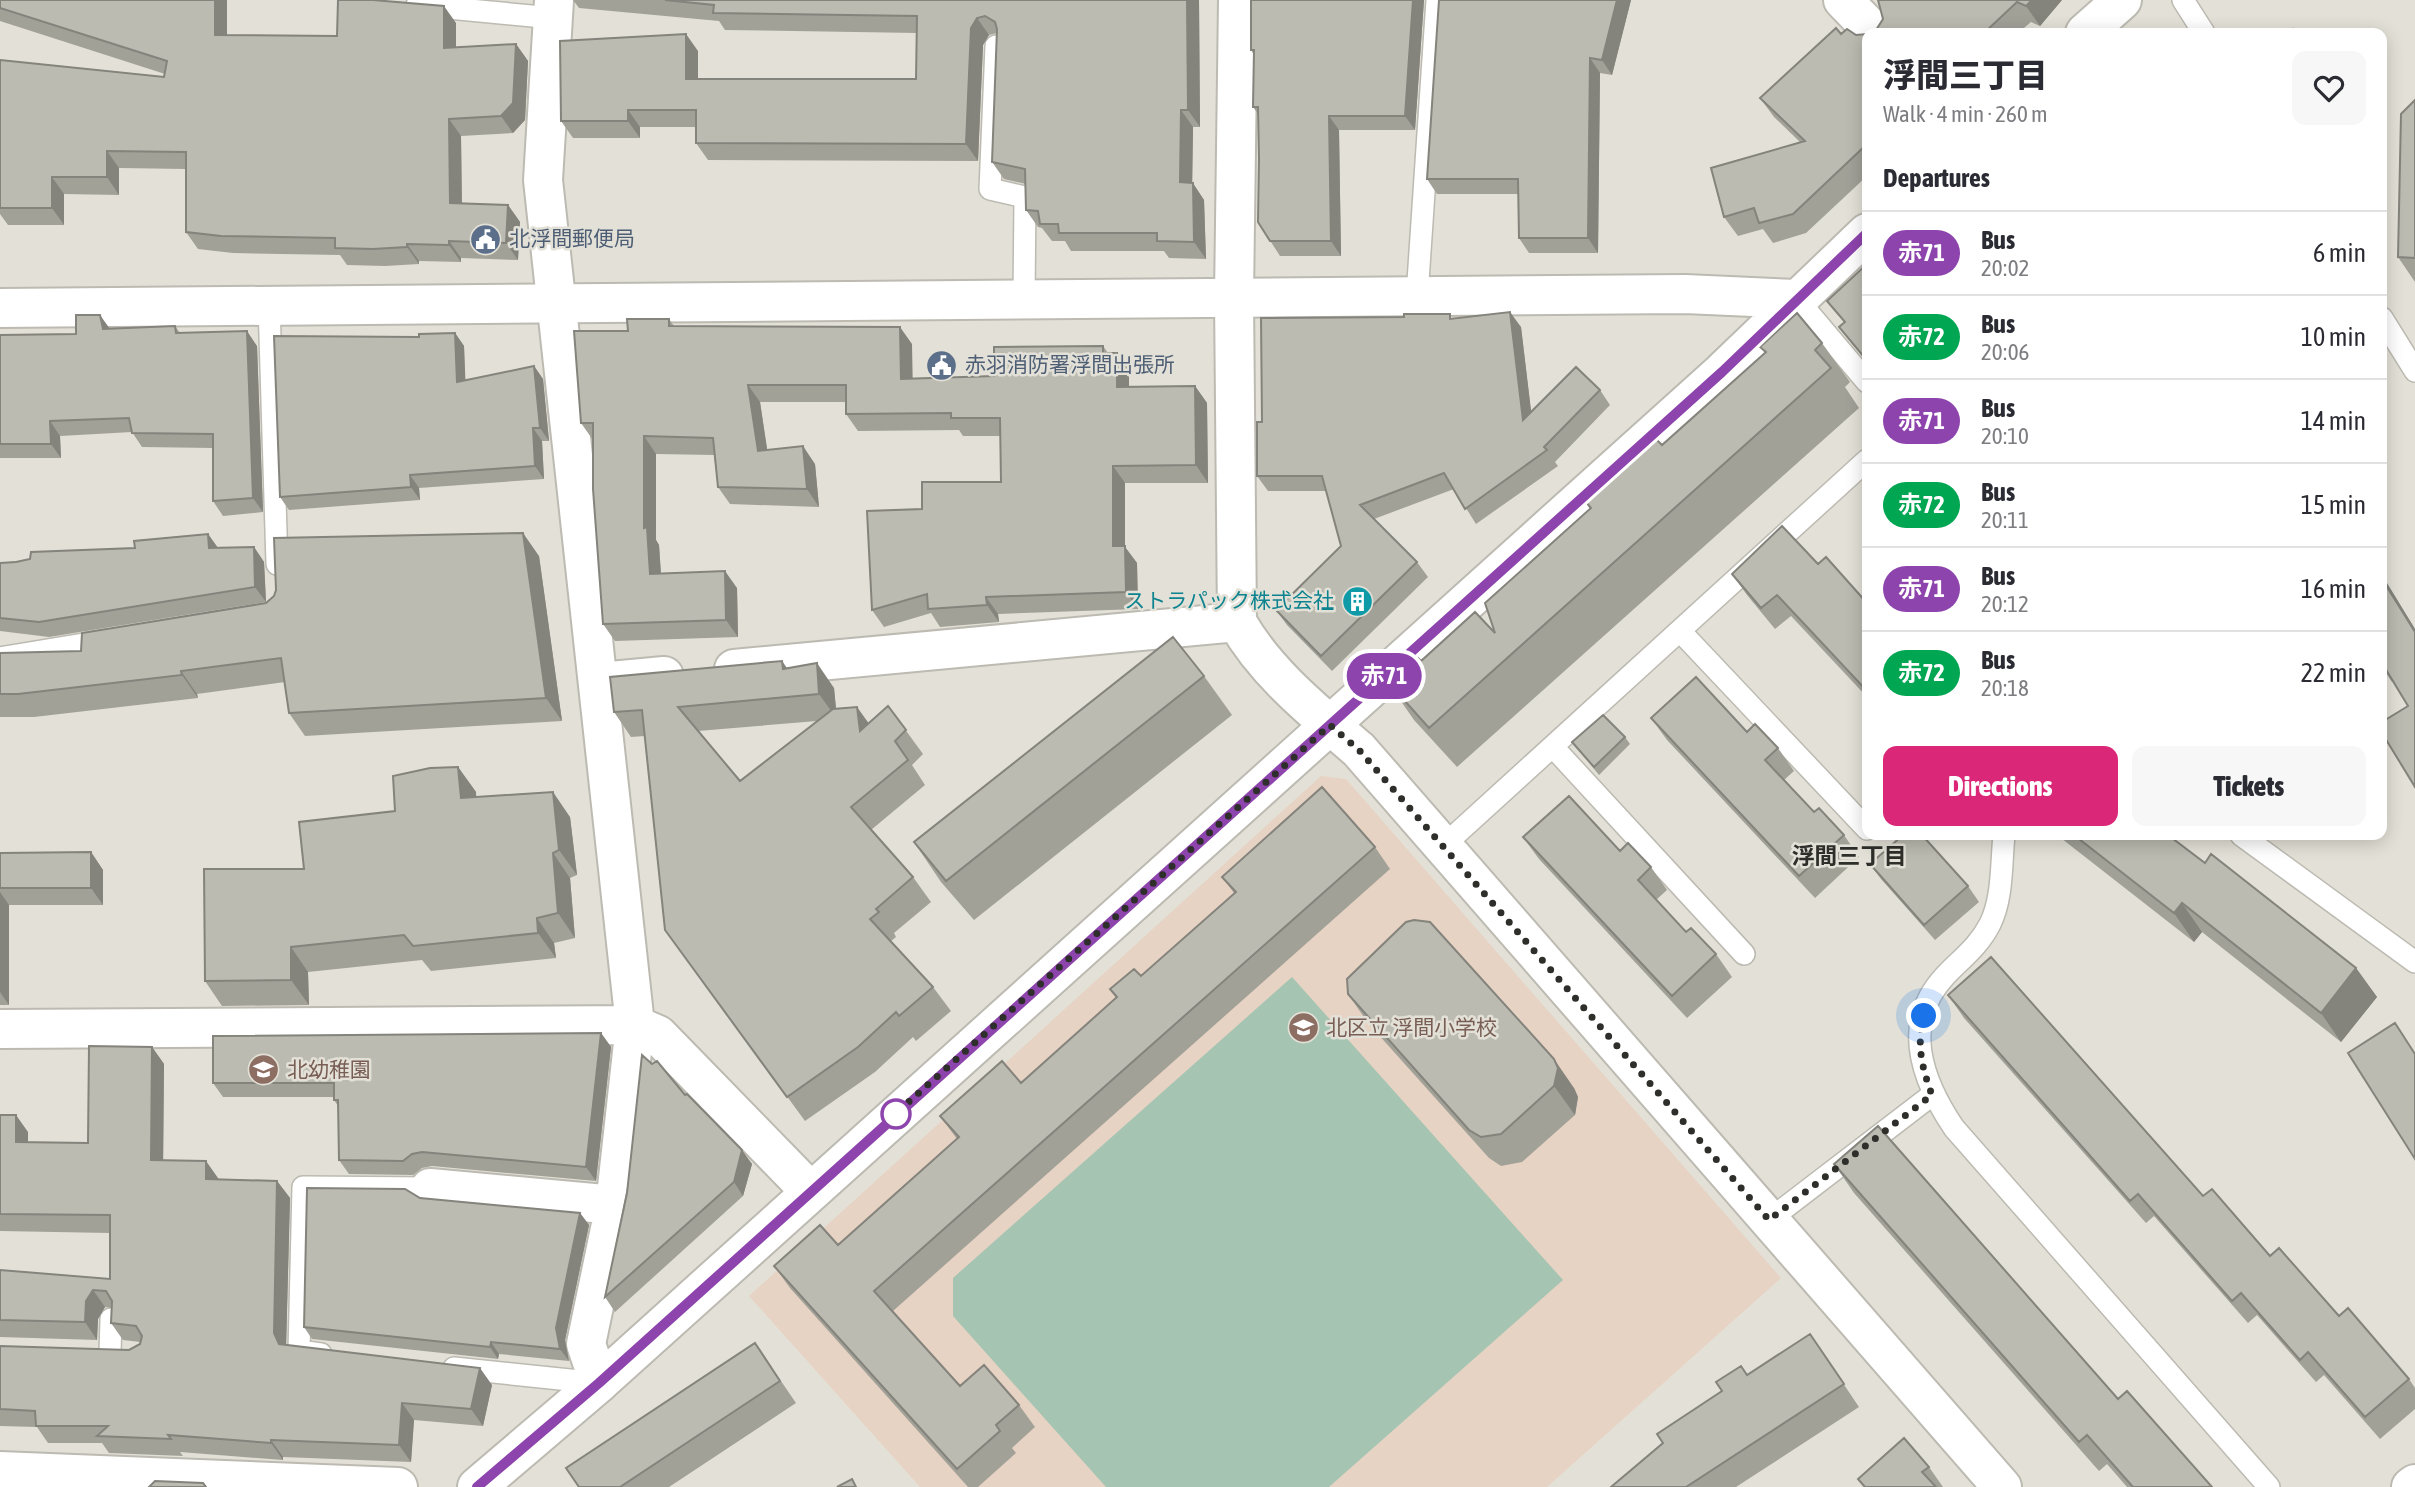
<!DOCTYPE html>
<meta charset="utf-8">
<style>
body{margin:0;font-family:"Asap Condensed","Noto Sans JP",sans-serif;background:#f7f7f7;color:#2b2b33;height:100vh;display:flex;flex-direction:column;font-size:26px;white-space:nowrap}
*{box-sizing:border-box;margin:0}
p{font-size:23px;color:#7c7c81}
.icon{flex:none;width:38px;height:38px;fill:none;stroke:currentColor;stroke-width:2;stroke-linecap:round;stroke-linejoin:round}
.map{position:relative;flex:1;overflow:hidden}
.drawer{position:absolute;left:1862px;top:28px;width:525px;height:812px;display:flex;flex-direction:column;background:#fff;border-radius:14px;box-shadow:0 4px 18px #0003}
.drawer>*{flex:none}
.badge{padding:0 14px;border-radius:23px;font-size:24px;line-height:46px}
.you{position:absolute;width:35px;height:35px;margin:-18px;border:5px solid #fff;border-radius:50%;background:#1a73e8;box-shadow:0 0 0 10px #1a73e833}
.map>.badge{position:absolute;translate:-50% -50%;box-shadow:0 0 0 4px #fff}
h2{padding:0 21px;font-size:26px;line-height:63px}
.round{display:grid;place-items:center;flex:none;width:74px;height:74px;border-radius:14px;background:#f7f7f7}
.headline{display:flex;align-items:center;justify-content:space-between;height:119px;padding:0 21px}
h1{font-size:33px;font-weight:800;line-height:52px}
.primary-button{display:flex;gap:14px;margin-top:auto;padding:14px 21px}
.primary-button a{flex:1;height:80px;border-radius:14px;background:#db2777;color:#fff;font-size:28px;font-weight:800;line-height:80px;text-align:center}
.primary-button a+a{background:#f7f7f7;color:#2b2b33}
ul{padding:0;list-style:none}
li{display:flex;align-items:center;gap:21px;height:84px;padding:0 21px;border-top:2px solid #e1e1e2}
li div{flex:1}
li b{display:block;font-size:26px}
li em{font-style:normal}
li .badge{min-width:77px;font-weight:700;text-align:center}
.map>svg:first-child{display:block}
.education{fill:#e7d3c4}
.green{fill:#a5c4b2}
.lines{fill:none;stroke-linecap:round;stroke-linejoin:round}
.lane-casing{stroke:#bcbab1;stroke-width:24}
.street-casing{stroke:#bcbab1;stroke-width:42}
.secondary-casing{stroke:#bcbab1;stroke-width:42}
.lane{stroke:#fff;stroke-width:21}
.street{stroke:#fff;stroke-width:38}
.secondary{stroke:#fff;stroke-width:38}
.wall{fill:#a2a198;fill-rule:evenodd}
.shaded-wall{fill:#84837c}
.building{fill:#bcbbb1;stroke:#84837c;stroke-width:2}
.line-casing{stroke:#fff;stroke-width:16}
.line{stroke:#8e44ad;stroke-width:10}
.walk{stroke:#2e2e2a;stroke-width:7;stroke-dasharray:0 12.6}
.stop-dot{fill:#fff;stroke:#8e44ad;stroke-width:3.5}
.labels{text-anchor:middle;stroke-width:5;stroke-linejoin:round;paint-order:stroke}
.service-label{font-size:21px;fill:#4e5e75;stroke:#e3e1d7;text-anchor:start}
.culture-label{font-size:21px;fill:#0d838f;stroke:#e3e1d7;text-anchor:end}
.education-label{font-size:21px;fill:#785e54;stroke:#e3e1d7;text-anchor:start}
.neighbourhood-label{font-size:23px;font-weight:bold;fill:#2e2e2a;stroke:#e3e1d7}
</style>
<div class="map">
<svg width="2415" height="1487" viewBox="0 0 2415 1487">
<rect width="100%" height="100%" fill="#e3e1d7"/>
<path class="education" d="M1321 776 1346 779 1781 1278 1547 1487H920L749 1296Z"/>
<path class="green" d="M1292 977 1563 1280 1329 1487H1106L953 1316V1278Z"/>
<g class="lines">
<defs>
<path id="lane" d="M2183 0 2204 33
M417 5 553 18
M996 46 990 189 1025 197 1024 298
M1417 296 1437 0
M1797 299 1867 382
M269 304 277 564
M2382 318 2415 371
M1680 631 1867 829
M0 658 108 640
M1553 747 1744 954
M2004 835C2001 864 2003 898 1990 924 1979 946 1961 959 1945 976 1900 1024 1923 1082 1954 1128L2269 1487
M2241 835 2415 962
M1442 847 1867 460
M1769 1220 1932 1095
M110 1353 111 1319
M321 1354 299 1351 303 1187 430 1188
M454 1368 599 1383"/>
<path id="street" d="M554 0 543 180 635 1025 615 1205 586 1344 599 1383
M1843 0 1875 33
M1237 622 1234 297 1238 0
M734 669 1237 622C1266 673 1315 712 1359 750L2002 1487
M600 682 664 676
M0 1029 635 1025 658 1035 810 1191
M430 1188 615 1205
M0 1471 398 1487
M2411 1487 2415 1484"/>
<path id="secondary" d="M2085 33 2122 0
M0 308 1685 294 1797 299
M477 1487 599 1383 1722 372 1867 233"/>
</defs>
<use href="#lane" class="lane-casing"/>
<use href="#street" class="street-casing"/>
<use href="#secondary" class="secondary-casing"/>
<use href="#lane" class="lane"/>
<use href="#street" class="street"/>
<use href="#secondary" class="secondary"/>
</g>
<path class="wall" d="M0 0H227V35L337 36 456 23V47L516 44 528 61 525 120 513 133 461 136 462 203 508 205 520 222 518 260 461 258V262L419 261V264L385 266 347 265 340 255 233 253 198 249 186 232V169L119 168V195L64 194V225H8L0 214V60L164 77 165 74 0 21Z
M573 0H1199L1200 127H1193L1192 183 1204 200 1206 259 1169 258 1164 251H1071L1065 241H1052L1042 228 1038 227 1026 210V184L1004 179 992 162 997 33 989 35 983 45 978 161 708 160 696 143V127H640V138H573L561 121 698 51V79H916L917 33 725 30 719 21 579 8Z
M1251 0H1424L1415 130H1339L1341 256H1280L1258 222 1259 159 1258 114 1253 107 1254 55 1251 50Z
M1439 0H1631L1612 75 1600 73 1598 253H1529L1519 238 1518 194H1437L1427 179Z
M1878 0H2062L2040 26 2031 22 2018 33H1870L1876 30 1883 19Z
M1841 34H1867V176L1806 233 1773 243 1763 229 1738 236 1724 217 1800 142 1774 117 1760 98Z
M2415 100V282L2398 257Z
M1867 264V362L1839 327 1845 322 1827 301Z
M669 319 674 326 912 344V378L994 376 1103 346 1108 353 1129 370V387L1195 386 1207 403 1208 483H1125V547L1137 563 1138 609 998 614 999 622 940 627 931 613 884 627 872 610 922 509 1001 482 1000 436H963L959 430 858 431 846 414V402H760L767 450 815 464 819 507 730 504 718 487 714 455 656 454V540L659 545 661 573 737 588 738 637 615 641 603 624 593 440 581 423Z
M1453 319 1521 327 1531 412 1600 390 1610 405 1555 462 1558 466 1476 524 1454 489 1374 519 1417 562 1428 577 1332 671 1287 625 1276 610 1341 546 1326 491H1268L1257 476Z
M175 326 180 333 257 346 263 512 223 516 213 501V448L142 447 132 432 60 436 61 458H0V335L76 334 110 328Z
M455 333 464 346 465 380 534 366 543 379 549 441H542L544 479 419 488 420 500 289 510 280 497Z
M1822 343 1850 382 1845 387 1859 408 1457 767 1414 720 1387 681 1421 661 1495 633 1590 509 1586 502 1662 445 1765 353 1760 347Z
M208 534 218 548 254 547 264 562 266 602 49 637 0 631V563L135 548Z
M539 556 562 721 305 736 289 713 285 682 197 694 198 698 34 717H0V653L81 651 266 603Z
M1818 564 1867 603V697L1791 616 1775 629 1747 595 1732 574Z
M2382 575 2415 629 2408 706 2393 681 2392 682 2382 667Z
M788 668 834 688 836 709 869 723 888 706 923 754 912 765 925 785 871 830 913 877 931 902 894 933 896 937 891 941 933 987 951 1011 916 1041 913 1037 875 1072 805 1121 665 930 645 736 631 737 614 712ZM817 721 740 781 698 731Z
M1204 676 1232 715 974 920 941 882 914 842Z
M1651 718 1747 732 1778 748 1794 771 1784 780 1814 812 1844 835 1859 857 1815 898 1667 740Z
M1625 737 1630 744 1599 775 1572 742Z
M458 767 476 792V797L570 817 577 875 570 878 575 938 554 943 556 958 431 971 422 960 308 972 309 1005 222 1006 205 981 304 869 395 811Z
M2057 835H2168L2205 863 2356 968 2377 997 2341 1042 2202 932 2194 942Z
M1523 837 1620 851 1651 867 1667 890 1656 900 1686 932 1716 954 1732 977 1687 1018 1539 859Z
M1375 847 1390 869 893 1311 960 1386 1019 1405 1035 1427 1012 1448 1016 1453 978 1487H968L790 1288 774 1266 838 1245 957 1139 940 1116 1021 1083 1116 998 1110 989 1141 976 1234 893 1222 877Z
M91 852 103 870V905H9V1005H0V853Z
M1870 864 1968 886 1979 902 1935 940 1881 879Z
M1348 994 1574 1088 1578 1097 1575 1115 1522 1162 1501 1166 1489 1158 1368 1023Z
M1948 995 2203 1196 2339 1316 2409 1379 2415 1388V1409L2380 1439 2324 1375 2316 1382 2257 1315 2248 1323 2154 1216 2146 1223 1964 1018Z
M601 1033 611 1047 596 1181 432 1166 422 1168 413 1175 349 1174 339 1160 338 1106 334 1100V1097H223L213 1083Z
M152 1047 164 1064 163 1160 218 1178V1179L277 1181 290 1198 286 1345 492 1385 483 1426 414 1420 411 1462 283 1457V1460L180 1452 183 1456 109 1453 102 1443H48L37 1427 0 1426V1346L129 1350 140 1344V1342L123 1340 111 1323 112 1308 105 1307 98 1319 97 1340 0 1337V1270L110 1279V1233L0 1231V1115L28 1132V1143H88Z
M652 1064 685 1095 752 1164 743 1196 615 1312 605 1297Z
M1834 1164 2118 1399 2212 1487H2127L2107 1464 2099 1471 1854 1193Z
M420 1198 580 1213 589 1225 565 1340 569 1361 499 1354 498 1359 312 1339 304 1327Z
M1810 1334 1859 1407 1736 1487H1611L1747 1375Z
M755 1343 796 1403 669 1487H579Z
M1929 1467 1943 1487H1864L1858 1479Z"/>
<path class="shaded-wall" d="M215 0H227V52L215 35Z
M1187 0H1199L1200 127 1188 110Z
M1413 0H1424L1415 130 1405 116Z
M1617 0H1631L1612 75 1602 60Z
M2032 0H2062L2040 26 2026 6Z
M444 6 456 23V65L444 48Z
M977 18 989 35 983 45 978 161 966 144 971 28Z
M686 34 698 51V96L686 79Z
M516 44 528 61 525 120 513 133 501 116Z
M1590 58 1600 73 1598 253 1588 238Z
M628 110 640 127V138L628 121Z
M1181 110 1193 127 1192 199 1180 182Z
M1329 116 1339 130 1341 256 1331 241Z
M449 119 461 136 462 220 450 203Z
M107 151 119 168V195L107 177Z
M52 177 64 194V225L52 208Z
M1193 183 1204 200 1206 259 1194 242Z
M508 205 520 222 518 260 506 243Z
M449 241 461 258V262L449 245Z
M407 244 419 261V264L407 247Z
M1510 312 1521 327 1534 435 1523 420Z
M100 315 110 329H103Z
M900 327 912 344 913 396 901 379Z
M247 331 257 346 263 512 253 498Z
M455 333 464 346 466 395 457 382Z
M1117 353 1129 370V404L1117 387Z
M534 366 543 379 549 441 540 428Z
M748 385 760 402 770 468 758 451Z
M1195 386 1207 403 1208 483 1196 465Z
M50 421 60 436 61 458 51 444Z
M533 428 542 441 544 479 535 466Z
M644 436 656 454V540L659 545 662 591 650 574 644 528Z
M803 446 815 464 819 507 807 489Z
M1113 466 1125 483V547L1137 563 1138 609 1126 592 1113 546Z
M410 475 419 488 420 500 411 487Z
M523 533 539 556 562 721 546 698Z
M208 534 218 548H209Z
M254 547 264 562 266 602 255 587Z
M725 571 737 588 738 637 726 620Z
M2382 575 2415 629V632L2382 579Z
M986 597 998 614 999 622 987 605Z
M782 661 799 685 783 669Z
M817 663 834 688 837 719 819 694Z
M181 671 197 694 198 698 182 675Z
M857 707 875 732 860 731Z
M458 767 476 792 478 823 461 798Z
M553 792 570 817 577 875 559 850Z
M91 852 103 870V905L91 888Z
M553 853 570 878 575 938 558 913Z
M0 892 9 905V1005L0 992Z
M2182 903 2202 932 2194 942 2174 913Z
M537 918 554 943 556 958 538 933Z
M291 947 308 972 309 1005 291 980Z
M2356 968 2377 997 2341 1042 2321 1013Z
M601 1033 611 1047 596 1181 586 1167Z
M152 1047 164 1064 163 1177 151 1160Z
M1554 1059 1574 1088 1578 1097 1575 1115 1554 1086Z
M16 1115 28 1132V1160L16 1142Z
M742 1150 752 1164 743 1196 734 1182Z
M206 1161 218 1178V1196L206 1179Z
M277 1181 290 1198 286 1351 279 1344 274 1333Z
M580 1213 589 1225 565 1340 569 1361 560 1349 556 1328Z
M93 1290 105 1307 98 1319 97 1340 85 1322 86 1301Z
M491 1342 499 1354 498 1359 490 1347Z
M480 1368 492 1385 483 1426 471 1409Z
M402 1403 414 1420 411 1462 399 1445Z
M271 1440 283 1457V1460L271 1443Z"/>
<path class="building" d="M0 0H215V35L337 36 338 0H373L444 6V48L516 44 513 103 501 116 449 119 450 203 508 205 506 243 449 241V245L407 244V247L373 249 335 248V238L221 236 186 232V152L107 151V177H52V208H0V60L164 77 167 61 0 8Z
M665 0H1187L1188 110H1181L1180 182 1193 183 1194 242 1157 241V233H1059L1058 224H1040L1038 211 1026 210 1025 169 992 162 997 29 995 22 985 16 977 18 971 28 966 144 696 143V110H628V121H561L560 41 686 34V79H916L917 16 713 13 714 5Z
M1251 0H1413L1405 116H1329L1331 241H1270L1258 222 1259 159 1258 107H1253L1254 50H1251Z
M1439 0H1617L1602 60 1590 58 1588 238H1519L1518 179H1427Z
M1878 0H2032L2026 6 2017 2 1984 33H1870L1876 30 1883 19Z
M1836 28 1841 34 1847 29 1856 35 1867 34V144L1793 214 1759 223 1754 208 1724 217 1711 168 1805 141 1760 98Z
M2293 29 2295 33H2286Z
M2415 100V258L2398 257 2401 114Z
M1867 264V355L1864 357 1839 327 1845 322 1827 301Z
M1510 312 1523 420 1576 367 1600 390 1544 447 1547 450 1465 509 1444 473 1360 505 1417 562 1321 656 1276 610 1341 546 1322 476H1257V422H1262L1261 318 1404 317V314H1450V319Z
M1797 313 1822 343 1815 350 1831 368 1429 728 1387 681 1415 655 1421 661 1475 612 1495 633 1485 603 1591 508 1586 502 1638 455 1656 439 1662 445 1766 352 1760 347Z
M76 315H100L103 329 175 326 176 333 247 331 253 498 213 501V434L132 433 129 418 50 421 51 444H0V335L76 334Z
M627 319H669V326L900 327 901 379 994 376V347L1103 346V353H1117V387L1195 386 1196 465 1113 466V546H1125L1126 592 986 597 987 605 928 609 927 594 872 610 867 511 922 509V482H1001L1000 418H951V413L846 414V385H748L758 451 803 446 807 489 718 487 713 438 644 436V528L647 527 650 574 725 571 726 620 603 624 593 489V423H581L574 331H628Z
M455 333 457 382 534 366 540 428H533L535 466 410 475 411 487 280 497 274 336 419 337V334Z
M1782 526 1818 564 1826 557 1867 603V691L1777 595 1761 608 1732 574Z
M523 533 546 698 289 713 281 658 181 671 182 675 18 694H0V653L81 651 82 633 266 603 274 596 276 590 274 538Z
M208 534 209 548 254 547 255 587 39 622 0 618V563L16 562 30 559 31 552 135 548 134 541Z
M2382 579 2415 632V787L2382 733V722L2408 706 2382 663Z
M1173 637 1204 676 946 881 914 842Z
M782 661 783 669 817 663 819 694 678 707 740 781 833 709 857 707 860 731 888 706 906 730 895 741 908 760 851 807 913 877 876 909 879 912 870 919 933 987 899 1016 896 1012 858 1047 787 1097 665 930 642 710 614 712 610 677Z
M1696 677 1747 732 1755 724 1778 748 1765 760 1814 812 1819 808 1844 835 1799 876 1651 718Z
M1603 715 1625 737 1594 767 1572 742Z
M458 767 461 798 553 792 559 850 553 853 558 913 537 918 538 933 413 946 404 935 291 947V980L205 981 204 869H304L299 822 395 811 393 776 430 768Z
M1322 787 1375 847 874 1291 960 1386 984 1365 1019 1405 996 1425 1000 1431 957 1469 774 1266 820 1225 838 1245 959 1137 940 1116 1002 1061 1021 1083 1117 997 1110 989 1134 969 1141 976 1236 892 1222 877Z
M1569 796 1620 851 1628 843 1651 867 1638 880 1686 932 1691 928 1716 954 1672 996 1523 837Z
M1903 835H1922L1968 886 1924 925 1870 864Z
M2074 835H2168L2205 863 2211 854 2356 968 2321 1013 2182 903 2174 913Z
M91 852V888H0V853Z
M1414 920 1430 922 1554 1059 1558 1068 1554 1086 1501 1134 1481 1137 1469 1130 1348 994 1347 979 1406 922Z
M1991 957 2203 1196 2212 1189 2270 1256 2279 1248 2339 1316 2348 1308 2409 1379 2365 1417 2308 1352 2300 1360 2241 1293 2232 1301 2138 1194 2130 1201 1948 995Z
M2395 1023 2415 1054V1159L2348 1053Z
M601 1033 586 1167 422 1152 412 1154 403 1161 339 1160 338 1100H334V1083H213V1036Z
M89 1046 152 1047 151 1160 206 1161V1179L277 1181 274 1333 279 1344 480 1368 471 1409 402 1403 399 1445 271 1440V1443L168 1435 171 1439 97 1436 108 1426H36L35 1411 0 1409V1346L129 1350 140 1344 142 1336 136 1326 111 1323 112 1301 106 1291 93 1290 86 1301 85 1322 0 1320V1270L110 1279V1215L0 1214V1115H16V1142L88 1143Z
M642 1055 652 1064 657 1061 685 1095 687 1094 742 1150 734 1182 605 1297 627 1193Z
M1878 1126 2118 1399 2127 1391 2212 1487H2133L2087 1435 2079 1442 1834 1164Z
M307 1188 405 1189 420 1198 580 1213 556 1328 560 1349 491 1342 490 1347 304 1327Z
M1810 1334 1844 1384 1686 1487H1611L1663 1443 1657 1434 1722 1391 1716 1382 1741 1366 1747 1375Z
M755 1343 780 1381 620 1487H579L566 1468Z
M1904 1438 1929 1467 1922 1472 1936 1487H1865L1858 1479Z
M852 1479 856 1487H837Z
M155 1481 203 1483 206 1487H149Z"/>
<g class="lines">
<defs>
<path id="line" d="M477 1487 599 1383 1722 372 1867 233"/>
</defs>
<use href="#line" class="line-casing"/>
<use href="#line" class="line"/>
<path class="walk" d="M896 1114 893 1116 1330 725 1359 750 1769 1220 1932 1095C1922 1068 1916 1044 1924 1016"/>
</g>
<defs>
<symbol id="civic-disc" viewBox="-11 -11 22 22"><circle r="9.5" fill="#5c6f8a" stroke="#e3e1d7"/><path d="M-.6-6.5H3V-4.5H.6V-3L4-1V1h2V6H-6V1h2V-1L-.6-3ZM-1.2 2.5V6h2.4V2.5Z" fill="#fff"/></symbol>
<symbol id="building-disc" viewBox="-11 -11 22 22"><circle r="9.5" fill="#0f9aa8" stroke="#e3e1d7"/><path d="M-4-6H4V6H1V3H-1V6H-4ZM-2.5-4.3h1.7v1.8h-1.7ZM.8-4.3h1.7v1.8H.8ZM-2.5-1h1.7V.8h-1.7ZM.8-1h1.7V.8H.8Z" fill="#fff"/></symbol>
<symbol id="school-disc" viewBox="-11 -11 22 22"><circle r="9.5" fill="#8d6e63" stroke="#e3e1d7"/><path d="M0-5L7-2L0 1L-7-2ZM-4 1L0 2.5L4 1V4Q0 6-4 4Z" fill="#fff"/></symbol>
</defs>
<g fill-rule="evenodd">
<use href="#civic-disc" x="468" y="222" width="35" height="35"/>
<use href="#civic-disc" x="924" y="348" width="35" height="35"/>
<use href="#building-disc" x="1340" y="584" width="35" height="35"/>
<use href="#school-disc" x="1286" y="1010" width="35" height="35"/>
<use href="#school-disc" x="246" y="1052" width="35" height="35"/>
</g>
<circle class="stop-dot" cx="896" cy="1114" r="14"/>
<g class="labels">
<g class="service-label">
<text x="509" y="246">北浮間郵便局</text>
<text x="965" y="372">赤羽消防署浮間出張所</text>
</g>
<g class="culture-label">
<text x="1334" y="608">ストラパック株式会社</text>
</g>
<g class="education-label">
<text x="1326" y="1035">北区立 浮間小学校</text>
<text x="287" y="1077">北幼稚園</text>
</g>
<g class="neighbourhood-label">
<text x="1849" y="864">浮間三丁目</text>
</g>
</g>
</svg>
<div class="you" style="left:1924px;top:1016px"></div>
<b class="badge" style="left:1384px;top:676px;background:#8e44ad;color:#fff">赤71</b>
<section class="drawer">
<div class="headline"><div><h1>浮間三丁目</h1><p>Walk · 4 min · 260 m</p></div><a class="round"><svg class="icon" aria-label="heart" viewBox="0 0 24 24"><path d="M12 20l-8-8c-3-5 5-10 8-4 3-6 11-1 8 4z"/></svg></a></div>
<h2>Departures</h2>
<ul>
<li><span class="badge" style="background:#8e44ad;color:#fff">赤71</span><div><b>Bus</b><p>20:02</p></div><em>6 min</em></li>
<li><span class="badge" style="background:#00a651;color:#fff">赤72</span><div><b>Bus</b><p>20:06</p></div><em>10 min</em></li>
<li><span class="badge" style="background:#8e44ad;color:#fff">赤71</span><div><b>Bus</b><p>20:10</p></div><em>14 min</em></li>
<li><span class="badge" style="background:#00a651;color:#fff">赤72</span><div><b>Bus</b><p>20:11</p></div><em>15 min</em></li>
<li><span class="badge" style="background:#8e44ad;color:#fff">赤71</span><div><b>Bus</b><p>20:12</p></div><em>16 min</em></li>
<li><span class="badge" style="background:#00a651;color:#fff">赤72</span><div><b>Bus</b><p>20:18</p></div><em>22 min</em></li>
</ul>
<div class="primary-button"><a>Directions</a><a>Tickets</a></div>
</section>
</div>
